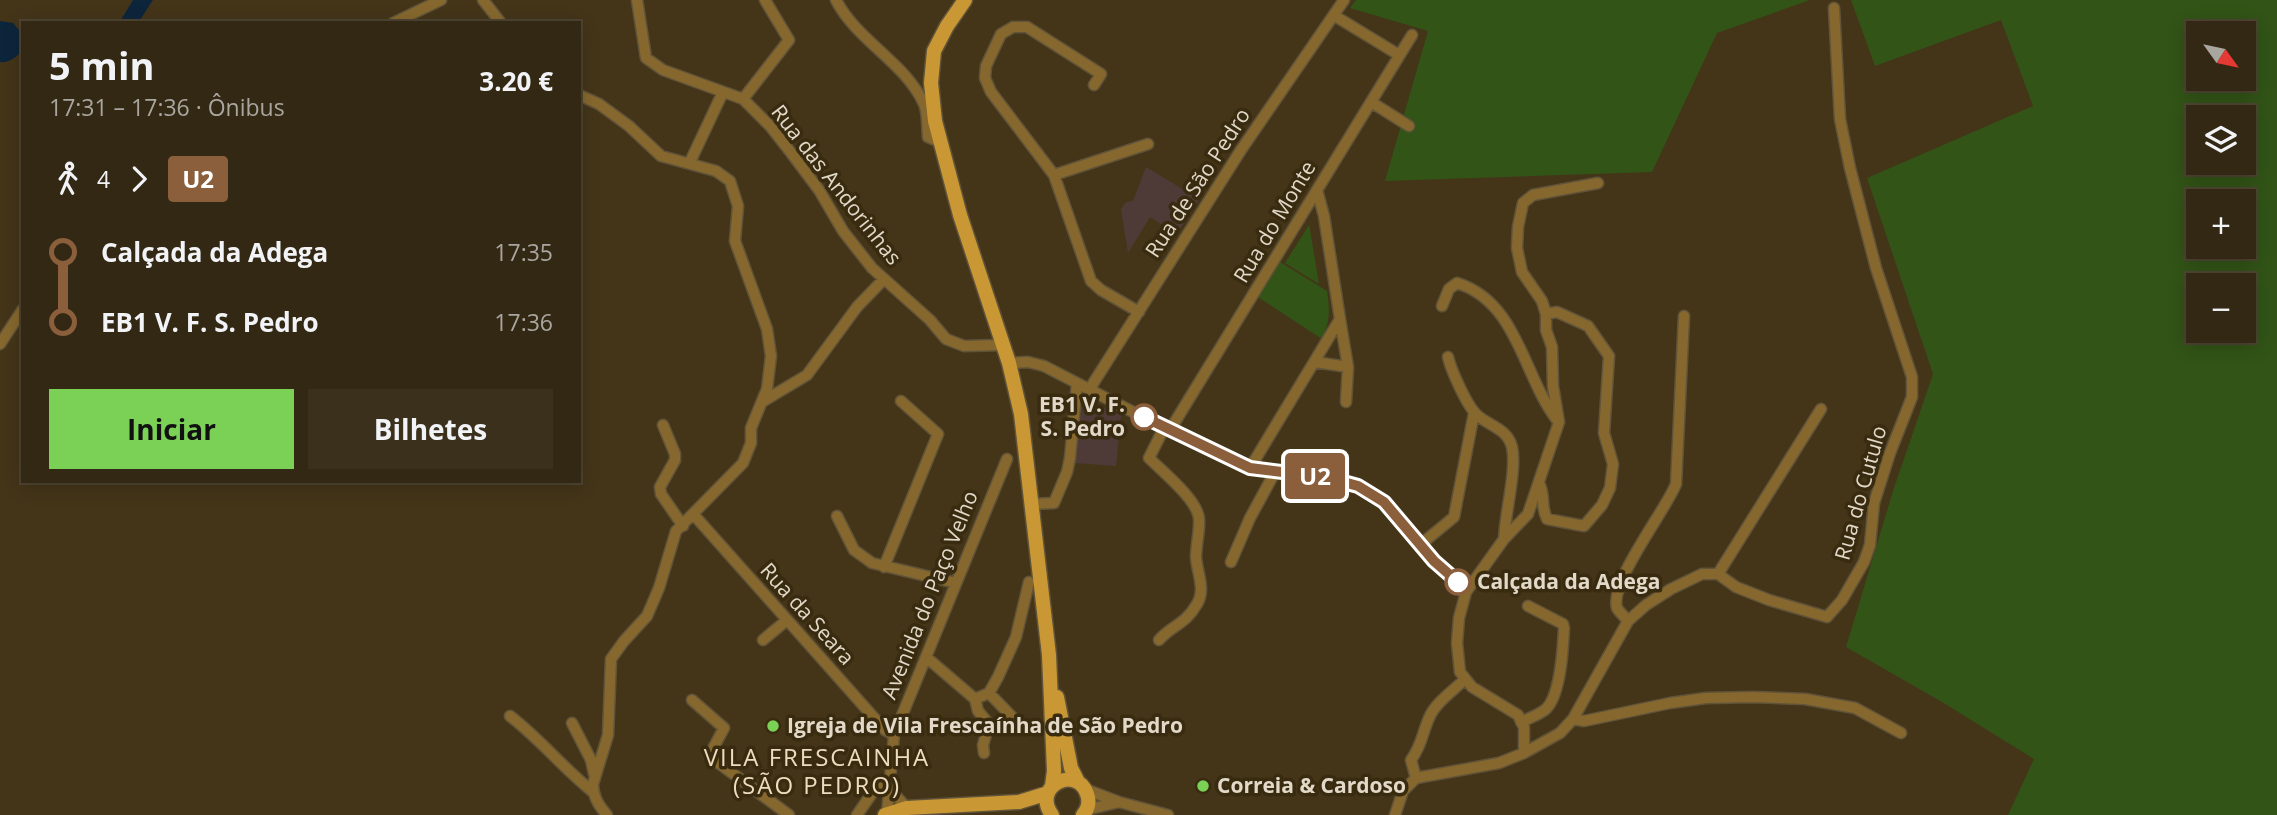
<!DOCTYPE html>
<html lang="pt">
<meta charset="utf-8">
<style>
body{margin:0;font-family:"Open Sans",sans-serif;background:#3b301c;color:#f1f3f6;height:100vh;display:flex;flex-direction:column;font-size:26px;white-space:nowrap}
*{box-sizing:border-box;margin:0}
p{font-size:23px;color:#a9a6a0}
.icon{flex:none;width:38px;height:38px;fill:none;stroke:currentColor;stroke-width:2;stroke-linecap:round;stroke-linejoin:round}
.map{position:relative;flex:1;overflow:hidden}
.details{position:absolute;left:21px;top:21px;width:560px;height:462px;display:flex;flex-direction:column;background:#332813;border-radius:0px;box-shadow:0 4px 18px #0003,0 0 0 2px #4e4433}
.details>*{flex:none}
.badge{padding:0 14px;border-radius:5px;font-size:24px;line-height:46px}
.needle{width:46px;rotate:123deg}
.buttons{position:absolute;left:2186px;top:21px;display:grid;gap:14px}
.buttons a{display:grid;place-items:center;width:70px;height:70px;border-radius:0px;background:#332813;box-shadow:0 4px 18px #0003,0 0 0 2px #4e4433;font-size:35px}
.map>.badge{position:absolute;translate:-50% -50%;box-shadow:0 0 0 4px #fff}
.legs{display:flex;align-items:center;gap:10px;height:77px;padding:0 28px;font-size:23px}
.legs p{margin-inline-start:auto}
.head{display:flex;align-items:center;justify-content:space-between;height:119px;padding:0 28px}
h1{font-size:38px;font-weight:700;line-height:52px}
.primary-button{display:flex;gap:14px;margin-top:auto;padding:14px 28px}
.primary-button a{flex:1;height:80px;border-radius:0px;background:#7bd156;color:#111;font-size:28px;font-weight:700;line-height:80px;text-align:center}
.primary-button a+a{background:#3b301c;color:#f1f3f6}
ul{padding:0 28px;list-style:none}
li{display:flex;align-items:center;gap:24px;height:70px;font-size:26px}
li i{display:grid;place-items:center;width:10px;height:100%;margin:0 9px;background:currentColor}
li i::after{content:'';width:18px;height:18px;margin:-9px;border:5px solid;border-radius:50%;background:#332813}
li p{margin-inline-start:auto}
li:first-child i{background:linear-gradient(#0000 50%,currentColor 0)}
li:last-child i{background:linear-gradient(currentColor 50%,#0000 0)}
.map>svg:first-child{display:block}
.education{fill:#4e3a37}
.green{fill:#325417;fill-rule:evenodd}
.water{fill:#0d253b}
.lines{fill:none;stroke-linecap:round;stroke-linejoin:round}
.minor-casing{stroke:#605339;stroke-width:13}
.major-casing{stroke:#605339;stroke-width:17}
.minor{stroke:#86682e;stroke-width:10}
.major{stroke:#c99834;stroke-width:14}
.line-1-casing{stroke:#fff;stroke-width:16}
.line-1{stroke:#8b5e3c;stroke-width:10}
.stop-1-dot{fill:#fff;stroke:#8b5e3c;stroke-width:3.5}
.poi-dot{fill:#7bd156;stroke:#392b0f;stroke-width:2.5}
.labels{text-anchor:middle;stroke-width:7;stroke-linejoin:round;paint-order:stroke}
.street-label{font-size:21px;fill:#e2d9c9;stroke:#392b0f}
.stop-label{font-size:21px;font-weight:bold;fill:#e2d9c9;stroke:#392b0f;text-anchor:end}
.poi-label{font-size:21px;font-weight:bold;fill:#e2d9c9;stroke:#392b0f;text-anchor:start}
.quarter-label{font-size:24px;letter-spacing:2px;fill:#eedcbc;stroke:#392b0f}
</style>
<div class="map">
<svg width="2277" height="815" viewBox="0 0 2277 815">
<rect width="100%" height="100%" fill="#443519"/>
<path class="education" d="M1146 167 1199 199 1177 234 1150 217 1128 253 1121 209 1126 202 1133 201Z
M1084 399 1121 415 1116 466 1075 463 1079 418 1082 413 1080 411Z"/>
<path class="green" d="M1356 0H1810L1717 33 1652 172 1385 181 1428 31 1350 8Z
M1851 0H2277V815H2008L2034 759 1942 702 1846 647 1893 491 1933 374 1867 178 2033 106 2001 20 1875 66ZM2244 33V79H2198V33ZM2244 117V163H2198V117ZM2198 201H2244V247H2198ZM2244 285V331H2198V285Z
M1309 225 1310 230 1319 284 1285 263Z
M1280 262 1327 291C1330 310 1330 322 1322 339L1258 297Z"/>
<path class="water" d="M133 0H153L138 23H119Z
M0 21 13 23 23 35 21 52C15 58 9 63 0 62Z"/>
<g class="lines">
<defs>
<path id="minor" d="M483 0 501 23
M637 0 646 58 663 70 743 99 770 126 792 154 819 190 843 231 872 268 930 320 946 339 964 346 1003 345
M836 0C857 41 905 62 924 104 928 113 927 127 928 137L940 142
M1335 16 1399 55
M393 23 441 0
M1094 85 1101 74 1027 27H1013L1001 34 986 66 985 78 991 92 1054 175 1091 281 1101 290 1139 312
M579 95 599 104 629 126 661 156 716 171 730 181 738 206 735 241 767 329 771 356 767 389 751 428V443L743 463 676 531 659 588 647 616 624 641 611 659 608 735 593 784C593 797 599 806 607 815
M743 99 789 40 765 0
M1371 102 1409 126
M690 162 723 92
M1054 175 1148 144
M1442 306 1449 289 1457 283C1518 302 1523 376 1557 420
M0 344 23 309
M1448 357C1451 370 1467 406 1477 415 1489 426 1507 428 1512 447 1517 470 1505 513 1504 539
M1315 362 1348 367 1340 319
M1009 363 1028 362 1044 366 1164 428 1250 468 1329 477 1358 486 1384 502 1434 561 1466 592 1459 618 1457 643 1460 672 1472 687 1518 715 1524 727V753
M1089 390 1241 150 1344 0
M762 402 807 375 857 307 884 279
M1346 402 1348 367
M663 425 675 454V460L660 487 661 494 683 526
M1170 430 1412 35
M1250 468 1340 319 1324 216 1317 190
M1539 483C1546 497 1540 505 1547 519L1584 526 1602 505 1610 488 1613 464 1604 433 1609 356 1588 326 1557 312 1546 314
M1032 504 1054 503 1067 472 1070 458 1077 383
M694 515 885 730 894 735
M837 516 854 550 872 563 956 583
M1420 545 1454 517 1474 413
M1231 562 1250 518 1275 472
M884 567 938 434 901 401
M1718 574 1821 409
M1466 592 1504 539 1528 514 1559 422 1553 386 1552 347 1546 330V314L1542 301 1522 272 1517 248 1518 227 1523 203 1533 195 1598 183
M1628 621C1625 617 1619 612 1617 608 1609 582 1666 510 1676 484L1684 316
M763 640 787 620
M1159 640C1172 625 1185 625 1197 604 1206 589 1197 573 1196 557 1196 544 1200 531 1199 519 1198 500 1162 471 1149 458L1164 428
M926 657 975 699 978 711 989 724 983 745 984 753
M989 693 1017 722
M975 699 989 693 998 677 1016 637 1029 582
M692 700 724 728 709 756 789 815
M510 716C540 739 563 768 593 792
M1573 719 1584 721 1670 703 1706 698 1753 697 1805 699 1855 708 1901 733
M1521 722C1529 718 1539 715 1546 709 1561 694 1563 648 1564 628L1563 624 1528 606
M572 723 591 760 594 774
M1416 778 1411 760C1422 745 1422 734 1429 718 1435 703 1453 691 1464 680
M889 788 907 808
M1085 789 1119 802 1168 815
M1086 810 1119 802
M887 814 894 735 1007 459
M857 815 877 786 889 779
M1395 815 1403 791 1416 778 1499 763 1524 753 1560 733 1573 719 1628 621 1646 605 1671 589 1702 574H1718L1736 587 1769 600 1827 617 1842 600 1864 562 1870 545 1874 503 1890 453 1912 397V377L1876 268 1850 168 1840 119 1834 8"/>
<path id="major" d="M965 0 947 26 934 51 931 83 935 121 960 215 1009 363 1021 414 1049 655 1054 771 1052 786
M1057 697 1071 768 1078 782
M885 815 907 808 1019 802 1048 793
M1052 815C1031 786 1077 764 1087 794 1090 802 1088 809 1083 815"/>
</defs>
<use href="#minor" class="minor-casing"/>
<use href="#major" class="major-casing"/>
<use href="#minor" class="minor"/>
<use href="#major" class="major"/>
</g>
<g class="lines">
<defs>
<path id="line-1" d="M1144 417 1250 468 1329 478 1358 486 1384 502 1434 561 1458 582"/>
</defs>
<use href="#line-1" class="line-1-casing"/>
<use href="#line-1" class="line-1"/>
</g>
<g class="stop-1-dot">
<circle cx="1144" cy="417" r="12"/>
<circle cx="1458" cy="582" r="12"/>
</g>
<g class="poi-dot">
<circle cx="773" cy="726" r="7"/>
<circle cx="1203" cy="786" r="7"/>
</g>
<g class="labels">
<g class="street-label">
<text transform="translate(1198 183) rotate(-57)" y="7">Rua de São Pedro</text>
<text transform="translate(836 185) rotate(52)" y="7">Rua das Andorinhas</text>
<text transform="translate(1275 222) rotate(-59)" y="7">Rua do Monte</text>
<text transform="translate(1861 493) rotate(-74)" y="7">Rua do Cutulo</text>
<text transform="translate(930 595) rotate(-68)" y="7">Avenida do Paço Velho</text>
<text transform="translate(807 614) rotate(48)" y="7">Rua da Seara</text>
</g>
<g class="stop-label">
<text x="1125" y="412">EB1 V. F.<tspan x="1125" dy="24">S. Pedro</tspan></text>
<text x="1477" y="589" text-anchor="start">Calçada da Adega</text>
</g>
<g class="poi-label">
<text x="787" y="733">Igreja de Vila Frescaínha de São Pedro</text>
<text x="1217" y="793">Correia &amp; Cardoso</text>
</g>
<g class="quarter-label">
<text x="817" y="766">VILA FRESCAINHA<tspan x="817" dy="28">(SÃO PEDRO)</tspan></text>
</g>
</g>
</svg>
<div class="buttons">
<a><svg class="needle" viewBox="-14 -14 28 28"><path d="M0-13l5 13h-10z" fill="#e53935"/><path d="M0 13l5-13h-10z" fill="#a9a6a0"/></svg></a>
<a><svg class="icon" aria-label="layers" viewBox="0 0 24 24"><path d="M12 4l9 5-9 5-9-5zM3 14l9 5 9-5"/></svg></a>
<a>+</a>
<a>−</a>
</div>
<b class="badge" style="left:1315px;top:476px;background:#8b5e3c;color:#fff">U2</b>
<section class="details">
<div class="head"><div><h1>5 min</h1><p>17:31 – 17:36 · Ônibus</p></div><b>3.20 €</b></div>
<div class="legs"><svg class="icon" aria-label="walk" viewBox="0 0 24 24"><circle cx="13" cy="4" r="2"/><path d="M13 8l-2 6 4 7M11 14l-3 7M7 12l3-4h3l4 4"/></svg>4<svg class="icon" aria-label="forward" viewBox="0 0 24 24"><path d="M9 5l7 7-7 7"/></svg><b class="badge" style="background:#8b5e3c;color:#fff">U2</b></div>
<ul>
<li><i style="color:#8b5e3c"></i><b>Calçada da Adega</b><p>17:35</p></li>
<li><i style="color:#8b5e3c"></i><b>EB1 V. F. S. Pedro</b><p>17:36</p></li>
</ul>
<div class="primary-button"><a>Iniciar</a><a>Bilhetes</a></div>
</section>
</div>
